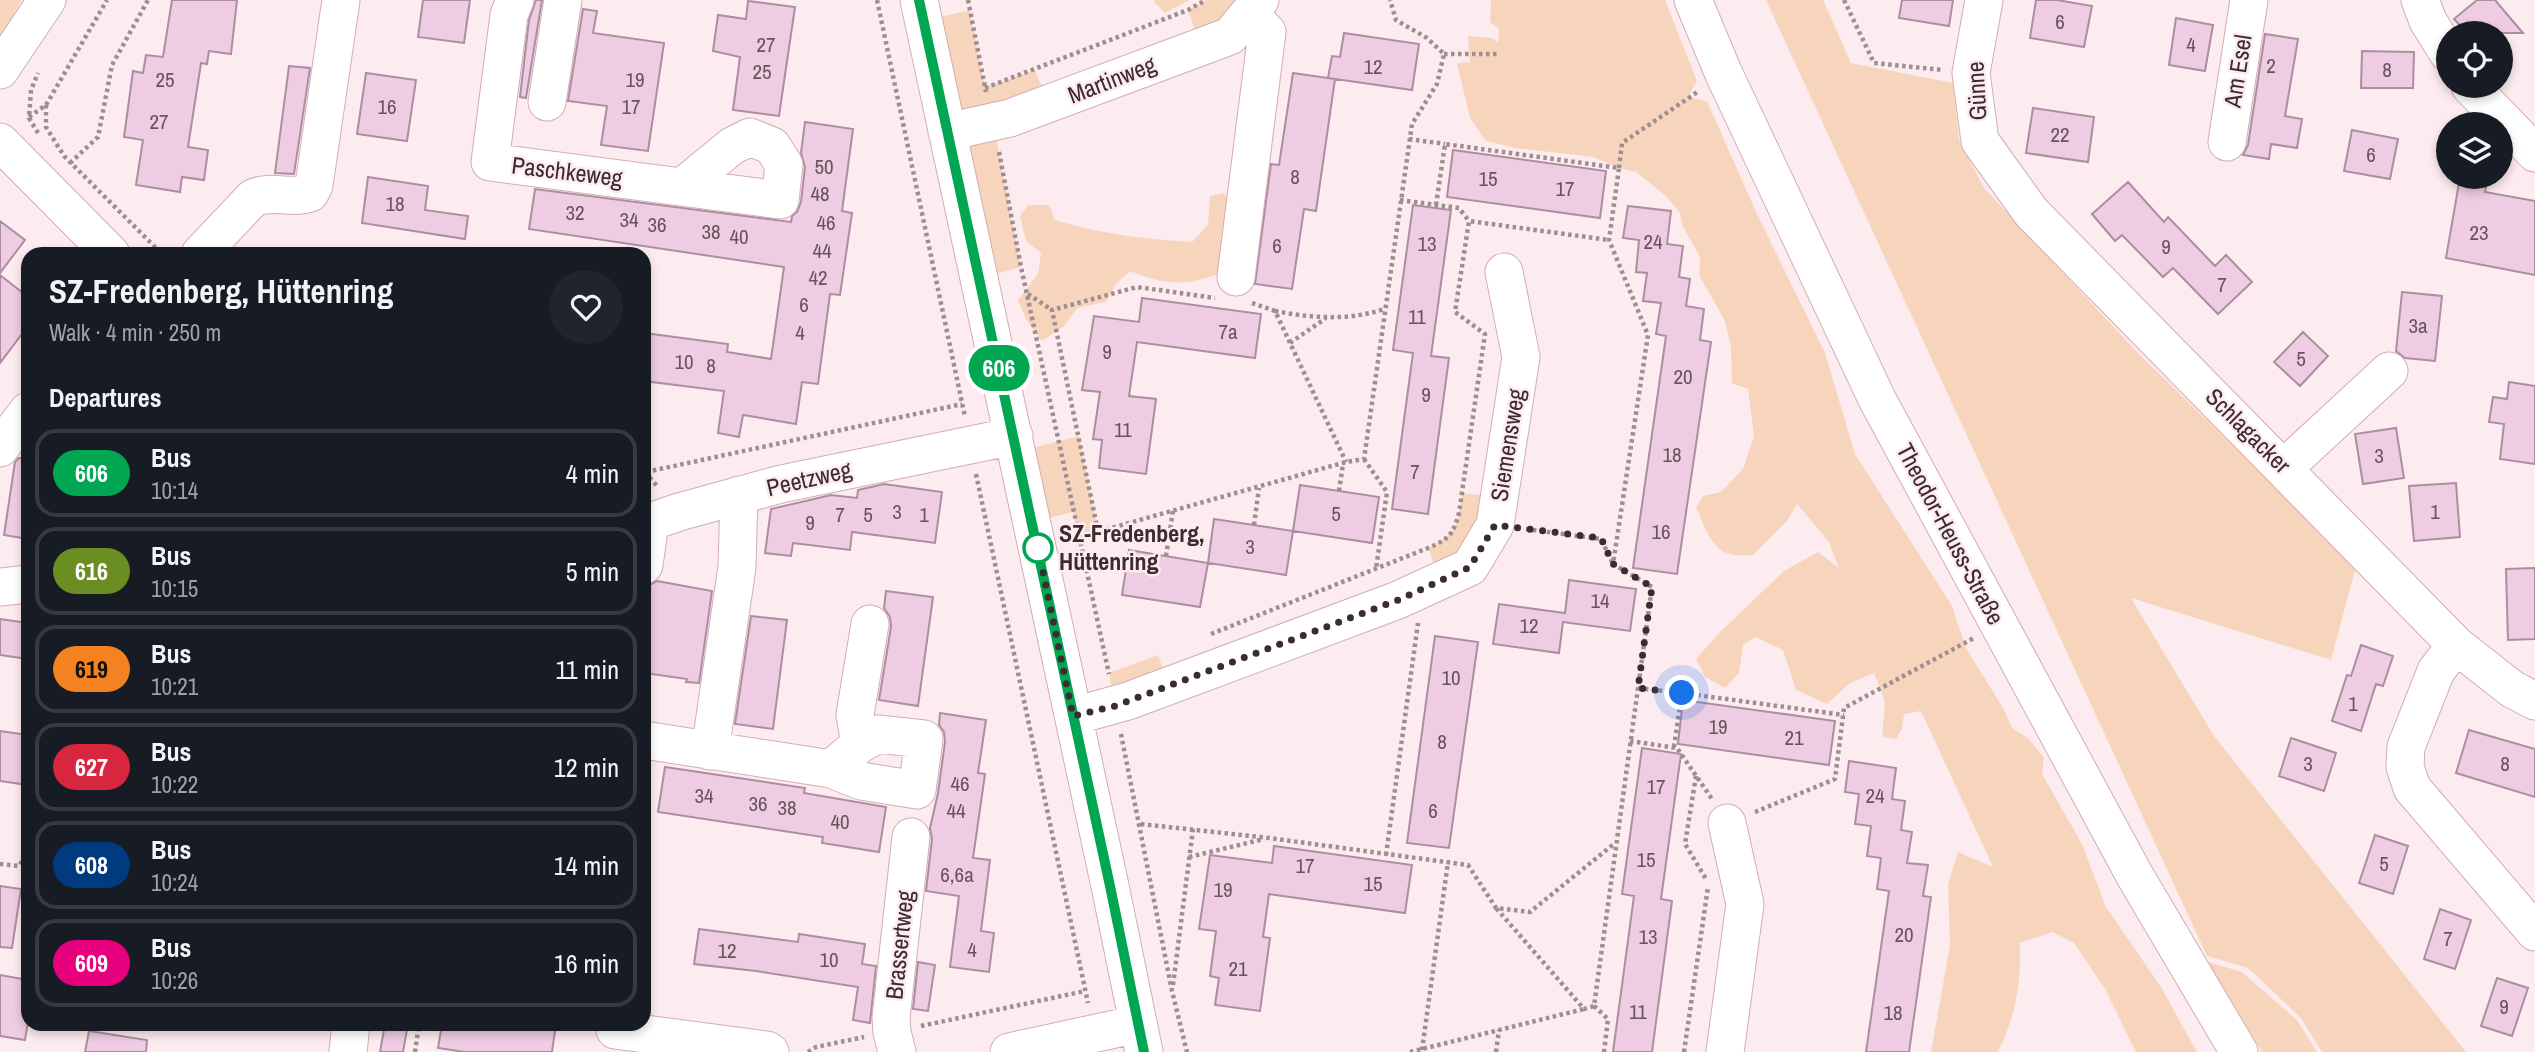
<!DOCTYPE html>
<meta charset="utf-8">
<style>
body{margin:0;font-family:"Archivo Narrow",sans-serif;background:#20242c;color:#f1f3f6;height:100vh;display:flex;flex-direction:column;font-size:26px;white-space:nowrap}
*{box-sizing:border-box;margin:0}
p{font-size:23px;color:#9ea1a6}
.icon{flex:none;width:38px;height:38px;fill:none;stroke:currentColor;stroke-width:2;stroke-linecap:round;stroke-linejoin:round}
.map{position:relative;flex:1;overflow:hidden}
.panel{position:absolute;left:21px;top:247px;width:630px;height:784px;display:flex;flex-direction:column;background:#171b24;border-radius:21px;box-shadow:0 4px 10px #0003}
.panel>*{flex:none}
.badge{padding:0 14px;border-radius:23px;font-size:24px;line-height:46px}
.fabs{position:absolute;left:2436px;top:21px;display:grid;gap:14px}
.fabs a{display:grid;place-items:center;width:77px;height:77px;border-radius:50%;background:#171b24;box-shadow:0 4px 10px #0003;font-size:35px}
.you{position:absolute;width:35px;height:35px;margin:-18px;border:5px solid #fff;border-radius:50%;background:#1a73e8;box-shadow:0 0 0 10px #1a73e833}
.map>.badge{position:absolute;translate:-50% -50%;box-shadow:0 0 0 4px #fff}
h2{padding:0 28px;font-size:26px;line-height:63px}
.round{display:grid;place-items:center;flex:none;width:74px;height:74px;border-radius:37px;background:#20242c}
.headline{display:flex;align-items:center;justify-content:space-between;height:119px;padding:0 28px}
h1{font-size:33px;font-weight:800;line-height:52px}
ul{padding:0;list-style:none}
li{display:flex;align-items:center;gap:21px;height:88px;margin:0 14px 10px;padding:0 14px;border:4px solid #363941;border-radius:21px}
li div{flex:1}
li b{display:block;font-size:26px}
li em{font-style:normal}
li .badge{min-width:77px;font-weight:700;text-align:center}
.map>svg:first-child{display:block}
.green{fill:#f6d5bc}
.building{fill:#eecce2;stroke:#ad8da2;stroke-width:2}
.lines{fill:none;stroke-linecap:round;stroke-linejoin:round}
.minor-casing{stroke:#d4acb3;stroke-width:39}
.path{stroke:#9e8e91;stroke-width:4.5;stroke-dasharray:3.5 3.5;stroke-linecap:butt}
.minor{stroke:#fff;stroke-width:37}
.line-casing{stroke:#fff;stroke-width:16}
.line{stroke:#00a651;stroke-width:10}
.walk{stroke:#3c2c30;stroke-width:7;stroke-dasharray:0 12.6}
.stop-dot{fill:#fff;stroke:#00a651;stroke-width:3.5}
.labels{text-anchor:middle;stroke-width:5;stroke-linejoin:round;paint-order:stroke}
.number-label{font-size:21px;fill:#68545c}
.street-label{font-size:24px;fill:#3c2c30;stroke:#fdecef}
.stop-label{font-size:24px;font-weight:bold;fill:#3c2c30;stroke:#fdecef;text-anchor:start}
</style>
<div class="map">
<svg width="2535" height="1052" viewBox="0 0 2535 1052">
<rect width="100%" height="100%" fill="#fdecef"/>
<path class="green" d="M0 0H22L0 38Z
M1155 0H1189L1165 13 1154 2Z
M1206 0H1260L1201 47 1188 10Z
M1491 0H1665L1697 81 1688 97 1707 101 1757 214 1825 353 1855 454 1952 606 1966 648 2003 708 2012 728 2028 738 2044 758 2042 774 2082 844 2106 907 2161 987 2197 1052H2136L2105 989 2074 943 2052 932 2020 943C2021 983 2016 1015 1998 1052H1931L1950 945 1948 884 1958 852 1993 867 1921 711 1904 714 1902 729 1896 739 1882 737 1885 702 1874 673 1850 683 1827 704 1796 690 1783 650 1755 637 1743 645 1739 673 1725 688 1705 677 1696 659 1719 633 1784 571 1818 552 1839 568 1829 542 1797 504 1787 521 1753 555C1746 555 1736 556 1729 554 1711 549 1703 522 1696 507L1703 496 1721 492 1743 469 1754 436 1748 389 1732 383 1731 348 1725 321 1699 275 1700 257 1682 225 1680 213 1666 196 1636 172 1619 168 1593 157 1515 148 1486 141 1470 118 1457 63 1470 62 1468 36 1492 38 1498 43 1499 29 1490 22Z
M1766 0H1823L1851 63 1953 83 1959 140 1984 188 2137 352 2356 566 2331 660 2131 598 2214 736 2466 1052H2322L2301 1018 2248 968 2207 956Z
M970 10 985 87 1035 70 1049 104 993 121 1021 267 979 279 923 21Z
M1224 193 1234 211 1230 270C1189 285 1172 288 1130 271L1116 284 1106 302 1077 308 1064 326 1042 341 1026 319 1018 300 1038 274 1041 253 1026 241 1020 216 1028 205H1049L1055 220C1101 234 1145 239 1192 242L1208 225 1210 196Z
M1079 436 1098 531 1079 537 1073 512 1032 522 1017 452Z
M1462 493 1501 498 1440 580 1428 548C1457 535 1458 523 1462 493Z
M1158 655 1169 686 1115 706 1109 673Z
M2208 962 2242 972 2297 1020 2317 1052H2262Z"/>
<path class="building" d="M172 0H237L231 54 209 51 207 64 201 63 188 147 208 150 204 180 182 177 180 192 136 185 143 140 124 137 133 71 143 73 146 55 163 57Z
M423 0H470L464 43 418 37Z
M536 0H542L526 98 520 97 529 20Z
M1902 0H1953L1949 26 1899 18Z
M2036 0H2057L2092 6 2084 47 2030 38Z
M2477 0H2495L2523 33H2467L2454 19Z
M748 1 795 7 779 116 733 110 740 57 713 51 718 15 746 19Z
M583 9 597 11 593 33 664 43 648 151 601 145 607 106 568 101Z
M2176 18 2213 25 2205 71 2169 65Z
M1344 33 1419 44 1412 90 1328 78 1332 56 1340 57Z
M2265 34 2298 39 2285 116 2302 119 2297 148 2271 144 2269 159 2243 155 2248 145Z
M2362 51 2414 52 2413 88H2361Z
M289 66 310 68 294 174 275 173Z
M366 73 416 80 407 141 357 134Z
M1293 73 1335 79 1316 211 1304 209 1292 289 1255 284 1271 164 1279 165Z
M2033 108 2094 117 2088 162 2026 153Z
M805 122 853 129 842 211 852 213 840 295 830 294 818 384 802 382 796 424 743 415 739 437 718 433 724 391 644 381V333L728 344 727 352 771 359 784 267 529 229 535 189 791 222 792 216 797 212 801 202 805 167 801 153Z
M2352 130 2398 139 2390 179 2344 171Z
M1453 150 1606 171 1600 218 1447 197Z
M368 177 428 186 425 210 468 216 465 239 362 223Z
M2460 177H2488L2485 192 2535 201V275L2446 258Z
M2128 182 2164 222 2168 217 2215 266 2226 255 2252 282 2218 314 2173 268 2163 277 2122 235 2115 241 2092 214Z
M1413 205 1451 210 1431 356 1449 358 1428 514 1392 509 1413 353 1393 350Z
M1628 206 1671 211 1667 244 1683 246 1679 277 1690 279 1686 306 1704 309 1700 340 1711 342 1677 574 1633 568 1666 336 1656 334 1661 303 1643 301 1647 273 1636 272 1639 240 1623 238Z
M0 221 25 240 0 273Z
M0 275 28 297V326L0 363Z
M2402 292 2442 296 2435 361 2405 358 2396 351Z
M1142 298 1261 314 1255 358 1137 342 1129 396 1156 399 1146 474 1099 468 1102 440 1093 439 1100 392 1082 390 1094 316 1139 322Z
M2303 332 2328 356 2300 386 2274 362Z
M2509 382 2535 386V464L2500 459 2504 424 2489 422 2493 397 2507 399Z
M2396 428 2404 478 2363 484 2355 434Z
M19 458H28V539L4 535 15 462Z
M2456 483 2460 537 2414 541 2409 486Z
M884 484 942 492 935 543 852 532 850 550 793 543 791 556 765 553 771 509 831 495 857 498 858 490Z
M1300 485 1379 497 1372 543 1293 531Z
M1214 519 1293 531 1286 575 1208 563Z
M1129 550 1208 563 1200 607 1122 595Z
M2535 568V639L2508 640 2506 569Z
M1569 580 1636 589 1630 631 1563 622 1559 653 1493 644 1499 604 1565 613Z
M657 581 712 591 699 683 686 682 687 679 644 673V627L650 585Z
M886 591 933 597 918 706 879 700 891 627 890 617 884 608Z
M751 616 787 620 773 729 735 724Z
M0 619 28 623V659L0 655Z
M1435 636 1478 642 1449 848 1407 843Z
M2361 645 2393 656 2383 686 2376 684 2361 731 2332 721 2347 675 2351 676Z
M1683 700 1835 721 1829 765 1678 744Z
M940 713 986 720 978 773 985 774 973 858 990 860 981 931 994 933 989 972 950 967 959 896 926 891 932 839 930 828 938 793 945 742 944 732 939 725Z
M2469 730 2535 749V797L2456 773Z
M0 731 28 735V785L0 781Z
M2291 738 2336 753 2324 791 2279 776Z
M1642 748 1681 754 1661 899 1672 901 1652 1052H1613L1634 896 1622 894Z
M1849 761 1896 768 1892 799 1905 801 1901 830 1912 832 1907 863 1928 865 1923 896 1931 897 1909 1052H1866L1889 891 1877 889 1881 858 1867 856 1871 826 1855 824 1859 794 1845 792Z
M665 767 805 788 804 793 886 807 879 852 822 843 823 837 658 812Z
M2375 835 2408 846 2393 894 2359 883Z
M1274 846 1412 865 1405 913 1269 894 1263 937 1270 938 1260 1011 1215 1005 1219 978 1210 976 1216 931 1199 929 1210 855 1272 863Z
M0 886 21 889 12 948 0 947Z
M2440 909 2471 920 2455 969 2424 959Z
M699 929 798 942 799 934 865 944 862 964 876 966 870 1023 853 1020 858 987 756 971 694 964Z
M918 962 935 965 928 1011 913 1009Z
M0 975 28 980 25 997H28V1022L25 1040 0 1036Z
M2497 978 2528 988 2512 1036 2481 1026Z
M385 1024H408L403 1052H380Z
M442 1024H556L552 1052H465L438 1048Z
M89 1031 147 1040 146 1052H85Z"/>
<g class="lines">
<defs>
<path id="minor" d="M515 0 509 15 490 162 780 200 784 165 772 146 750 137 732 146 682 187
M919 0 1110 886 1144 1052
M1693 0 1723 72 1877 399 2135 876 2239 1052
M1984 0 1971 73 1980 141 2031 212 2456 645 2512 689 2535 701
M2420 0 2428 21 2448 53
M0 70 47 0
M2470 86 2535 153
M547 102 563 0
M947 132 1010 118 1230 36 1260 0
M0 142 111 254
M2227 142 2249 0
M200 254 253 198C271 189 291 200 310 193L314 185 341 0
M1236 277 1267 32 1249 14
M0 448 28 411
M2284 468 2389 371
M644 565 650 522 679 512 781 484 1014 436
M0 587 28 584
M2456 645 2436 671 2406 747 2405 767 2412 788 2535 932
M1074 716 1128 701 1398 600 1470 567 1495 525 1521 357 1504 272
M644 740 831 769 861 781 917 790 924 739 878 734 860 744 831 769
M860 744 855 715 870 624
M710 751 737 567 739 495
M615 1030 767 1050 770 1052
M348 1052 351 1024
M897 1052 892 1032 891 1018 911 837
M1009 1052 1138 1024
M1725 1052 1745 904 1727 823"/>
</defs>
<use href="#minor" class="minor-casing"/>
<path class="path" d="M877 0 965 417
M968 0 986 92
M1844 0 1874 63 1943 70
M1444 54H1497
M985 88 1188 10 1206 0
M46 105V127L64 156 162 254
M29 117 46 105 107 0
M38 133 29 118 31 90 38 73
M1409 139 1445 144
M999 152 1021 267 1109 674
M70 163 98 137 112 65 148 0
M1619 168 1622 143 1699 91
M1400 200 1459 208 1469 221
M1436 205 1445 144 1619 168 1609 240 1648 335 1613 564 1652 587 1594 1006 1584 1009 1496 908
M1028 294 1052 310
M1252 303 1275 311 1346 462
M1275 311C1311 318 1349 321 1384 309
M1290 343 1326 318
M1364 459 1387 492 1376 569
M645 472 657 486
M646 472 962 404
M976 474 1088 1003
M1339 491 1343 464
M1254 525 1259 488
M1526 529 1601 539 1613 564
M1098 531 1052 310 1137 287 1215 298
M1079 537 1346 462 1364 459 1412 124 1437 84 1444 54 1427 38 1396 20 1390 0
M1166 556 1173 511
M1211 634 1428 548C1449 539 1453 535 1459 513L1485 334 1455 312 1469 221 1609 240
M1638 688 1682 693
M1121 734 1172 991 1187 1052
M1630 741 1677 748 1712 799
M1674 747 1682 693 1844 715
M1696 776 1685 844 1706 879
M1755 812 1835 779 1844 708 1974 638
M1141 824 1269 838 1468 865 1496 908 1530 912 1615 843
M1386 855 1418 623
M1189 857 1264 839
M0 864 19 866 28 851
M1173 985 1193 829
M1594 1006 1608 1019 1604 1052
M921 1026 1085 991
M1422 1050 1448 862
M415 1052 419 1024
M808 1052 816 1047 864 1037
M1410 1052 1584 1009
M1496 1052 1499 1030
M1684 1052 1708 887"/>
<use href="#minor" class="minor"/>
</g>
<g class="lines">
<defs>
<path id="line" d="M919 0 1110 886 1144 1052"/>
</defs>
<use href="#line" class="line-casing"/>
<use href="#line" class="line"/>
<path class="walk" d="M1038 548 1073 716 1115 706 1398 600 1470 567 1495 525 1601 538 1613 564 1652 587 1638 688 1682 693"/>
</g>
<circle class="stop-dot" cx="1038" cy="548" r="14"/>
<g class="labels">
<g class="number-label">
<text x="2060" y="29">6</text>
<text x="766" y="52">27</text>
<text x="2191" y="52">4</text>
<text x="2271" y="73">2</text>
<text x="1373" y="74">12</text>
<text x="2387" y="77">8</text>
<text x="762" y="79">25</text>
<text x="165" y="87">25</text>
<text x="635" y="87">19</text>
<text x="387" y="114">16</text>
<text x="631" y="114">17</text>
<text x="159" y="129">27</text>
<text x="2060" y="142">22</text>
<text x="2371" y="162">6</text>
<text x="824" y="174">50</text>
<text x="1295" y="184">8</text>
<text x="1488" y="186">15</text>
<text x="1565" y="196">17</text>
<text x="820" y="201">48</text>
<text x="395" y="211">18</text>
<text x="575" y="220">32</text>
<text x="629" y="227">34</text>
<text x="826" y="230">46</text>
<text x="657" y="232">36</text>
<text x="711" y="239">38</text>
<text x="2479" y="240">23</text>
<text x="739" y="244">40</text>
<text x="1653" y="249">24</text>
<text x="1427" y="251">13</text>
<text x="1277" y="253">6</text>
<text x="2166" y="254">9</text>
<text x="822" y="258">44</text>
<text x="818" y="285">42</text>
<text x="2222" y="292">7</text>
<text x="804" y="312">6</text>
<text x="1417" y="324">11</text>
<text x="2418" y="333">3a</text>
<text x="1228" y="339">7a</text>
<text x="800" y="340">4</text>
<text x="1107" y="359">9</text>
<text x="2301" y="366">5</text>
<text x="684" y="369">10</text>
<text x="711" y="373">8</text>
<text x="1683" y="384">20</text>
<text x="1426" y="402">9</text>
<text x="1123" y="437">11</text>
<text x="1672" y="462">18</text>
<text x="2379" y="463">3</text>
<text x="1415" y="479">7</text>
<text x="897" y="519">3</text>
<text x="2435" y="519">1</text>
<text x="1336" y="521">5</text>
<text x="840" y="522">7</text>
<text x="868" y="522">5</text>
<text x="924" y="522">1</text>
<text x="810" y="530">9</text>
<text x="1661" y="539">16</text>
<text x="1250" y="554">3</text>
<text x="1600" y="608">14</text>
<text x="1529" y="633">12</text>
<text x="1451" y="685">10</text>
<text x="2353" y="711">1</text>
<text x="1718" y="734">19</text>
<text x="1794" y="745">21</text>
<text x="1442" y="749">8</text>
<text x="2308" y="771">3</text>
<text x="2505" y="771">8</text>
<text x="960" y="791">46</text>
<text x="1656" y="794">17</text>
<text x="704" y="803">34</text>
<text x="1875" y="803">24</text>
<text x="758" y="811">36</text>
<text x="787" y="815">38</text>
<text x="956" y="818">44</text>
<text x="1433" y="818">6</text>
<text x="840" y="829">40</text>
<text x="1646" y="867">15</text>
<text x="2384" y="871">5</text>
<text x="1305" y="873">17</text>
<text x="957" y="882">6,6a</text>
<text x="1373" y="891">15</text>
<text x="1223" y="897">19</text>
<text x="1904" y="942">20</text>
<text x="1648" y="944">13</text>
<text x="2448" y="946">7</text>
<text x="972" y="957">4</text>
<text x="727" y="958">12</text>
<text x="829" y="967">10</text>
<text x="1238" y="976">21</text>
<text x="2504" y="1014">9</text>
<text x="1638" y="1019">11</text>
<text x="1893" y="1020">18</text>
</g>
<g class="street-label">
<text transform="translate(2238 71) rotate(-81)" y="8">Am Esel</text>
<text transform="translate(1112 80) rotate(-21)" y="8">Martinweg</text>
<text transform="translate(1977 91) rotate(-93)" y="8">Günne</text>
<text transform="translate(567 172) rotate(7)" y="8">Paschkeweg</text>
<text transform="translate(2248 431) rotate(45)" y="8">Schlagacker</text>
<text transform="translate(1508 445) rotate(-81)" y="8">Siemensweg</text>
<text transform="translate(809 479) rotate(-13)" y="8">Peetzweg</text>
<text transform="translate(1950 534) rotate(62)" y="8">Theodor-Heuss-Straße</text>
<text transform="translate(900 945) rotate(-84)" y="8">Brassertweg</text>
</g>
<g class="stop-label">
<text x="1059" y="542">SZ-Fredenberg,<tspan x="1059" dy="28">Hüttenring</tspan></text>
</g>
</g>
</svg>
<div class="fabs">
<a><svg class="icon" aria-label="locate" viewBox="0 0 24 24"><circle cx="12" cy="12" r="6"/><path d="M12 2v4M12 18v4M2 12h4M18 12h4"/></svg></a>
<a><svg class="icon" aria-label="layers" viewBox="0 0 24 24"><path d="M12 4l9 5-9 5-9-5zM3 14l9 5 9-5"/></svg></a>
</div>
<div class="you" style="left:1682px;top:693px"></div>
<b class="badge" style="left:999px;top:368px;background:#00a651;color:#fff">606</b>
<section class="panel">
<div class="headline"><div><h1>SZ-Fredenberg, Hüttenring</h1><p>Walk · 4 min · 250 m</p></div><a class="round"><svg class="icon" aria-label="heart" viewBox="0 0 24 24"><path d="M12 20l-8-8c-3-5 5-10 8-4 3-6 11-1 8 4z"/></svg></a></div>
<h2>Departures</h2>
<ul>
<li><span class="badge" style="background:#00a651;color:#fff">606</span><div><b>Bus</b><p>10:14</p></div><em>4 min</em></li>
<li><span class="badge" style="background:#6b8e23;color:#fff">616</span><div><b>Bus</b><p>10:15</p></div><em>5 min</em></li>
<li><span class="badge" style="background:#f58220;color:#111">619</span><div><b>Bus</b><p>10:21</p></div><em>11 min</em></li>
<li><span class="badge" style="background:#d7263d;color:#fff">627</span><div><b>Bus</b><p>10:22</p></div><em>12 min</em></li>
<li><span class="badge" style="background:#003b80;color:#fff">608</span><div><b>Bus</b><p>10:24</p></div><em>14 min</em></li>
<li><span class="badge" style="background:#e6007e;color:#fff">609</span><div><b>Bus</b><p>10:26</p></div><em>16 min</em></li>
</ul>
</section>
</div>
